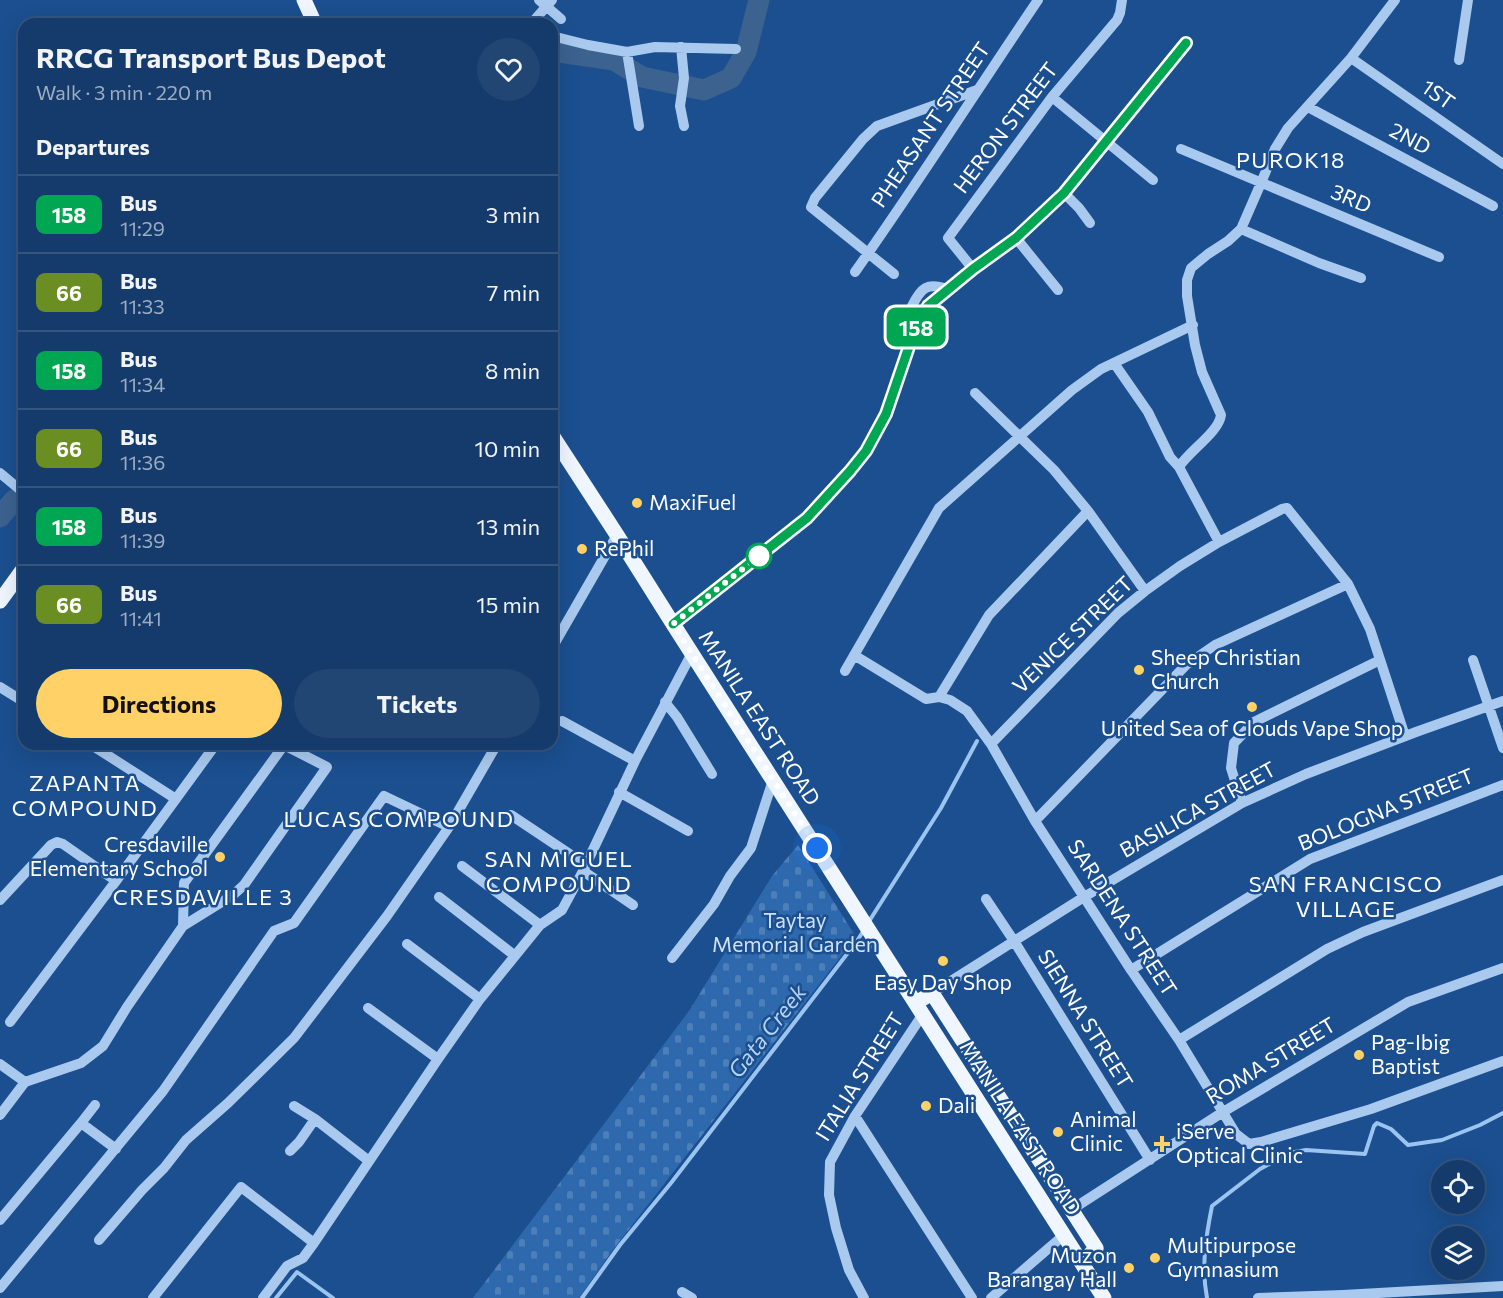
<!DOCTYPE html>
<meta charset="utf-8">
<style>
body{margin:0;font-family:Commissioner,sans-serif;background:#214673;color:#f1f3f6;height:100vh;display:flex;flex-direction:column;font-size:22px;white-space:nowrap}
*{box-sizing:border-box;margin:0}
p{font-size:20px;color:#9dadc1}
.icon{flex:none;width:33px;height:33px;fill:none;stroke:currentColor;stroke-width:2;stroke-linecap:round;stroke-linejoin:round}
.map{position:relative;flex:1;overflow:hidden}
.panel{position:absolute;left:18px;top:18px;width:540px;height:732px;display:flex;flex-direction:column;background:#143b6b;border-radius:18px;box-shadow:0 6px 24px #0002,0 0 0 2px #33557e}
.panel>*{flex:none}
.badge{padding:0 12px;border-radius:9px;font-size:21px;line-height:39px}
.controls{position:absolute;left:1431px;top:1160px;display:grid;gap:12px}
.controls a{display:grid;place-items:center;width:54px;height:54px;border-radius:50%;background:#143b6b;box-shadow:0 6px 24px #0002,0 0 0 2px #33557e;font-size:30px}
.you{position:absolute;width:30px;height:30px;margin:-15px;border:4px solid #fff;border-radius:50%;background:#1a73e8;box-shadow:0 0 0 9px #1a73e833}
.map>.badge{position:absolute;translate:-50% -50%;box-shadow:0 0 0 3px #fff}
h2{padding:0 18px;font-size:22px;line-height:54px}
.round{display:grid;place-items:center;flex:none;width:63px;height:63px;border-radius:32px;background:#214673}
.headline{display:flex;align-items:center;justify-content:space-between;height:102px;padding:0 18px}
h1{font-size:28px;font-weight:700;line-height:45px}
.button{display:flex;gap:12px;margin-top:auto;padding:12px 18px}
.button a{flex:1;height:69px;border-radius:36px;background:#ffd166;color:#111;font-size:24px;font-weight:700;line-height:69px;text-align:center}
.button a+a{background:#214673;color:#f1f3f6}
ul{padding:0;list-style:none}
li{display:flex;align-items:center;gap:18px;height:78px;padding:0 18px;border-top:2px solid #33557e}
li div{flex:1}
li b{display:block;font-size:22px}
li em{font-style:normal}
li .badge{min-width:66px;font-weight:700;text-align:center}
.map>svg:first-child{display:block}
.cemetery{fill:url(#cemetery-stones)}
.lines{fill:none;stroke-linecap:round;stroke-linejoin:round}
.stream{stroke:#9cc4f0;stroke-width:4}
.river{stroke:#3c6290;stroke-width:21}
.minor{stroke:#a9c9ee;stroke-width:10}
.major{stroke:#f0f6ff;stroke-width:15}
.line-casing{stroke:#fff;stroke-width:14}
.line{stroke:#00a651;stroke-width:9}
.walk{stroke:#fff;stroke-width:6;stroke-dasharray:0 10.8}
.poi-dot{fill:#ffd166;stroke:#1b4f8f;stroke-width:2}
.stop-dot{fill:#fff;stroke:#00a651;stroke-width:3}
.labels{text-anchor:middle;stroke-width:5;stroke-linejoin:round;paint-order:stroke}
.street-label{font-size:21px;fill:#fff;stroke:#1b4f8f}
.poi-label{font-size:21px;fill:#fff;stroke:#1b4f8f;text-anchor:start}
.park-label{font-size:21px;fill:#cfe3fa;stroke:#1b4f8f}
.neighbourhood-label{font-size:22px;letter-spacing:1.5px;fill:#fff;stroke:#1b4f8f}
.water-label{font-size:22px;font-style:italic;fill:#b5d3f5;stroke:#1b4f8f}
</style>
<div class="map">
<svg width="1503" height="1298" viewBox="0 0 1503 1298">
<defs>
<pattern id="cemetery-stones" width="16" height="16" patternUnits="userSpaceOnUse" patternTransform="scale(1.5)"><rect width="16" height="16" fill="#2e69ad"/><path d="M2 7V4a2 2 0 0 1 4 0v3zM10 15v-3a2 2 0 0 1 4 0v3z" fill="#4d80b9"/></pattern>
</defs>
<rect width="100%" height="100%" fill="#1b4f8f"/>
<path class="cemetery" d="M798 845 856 937 612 1251 579 1298H473L689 1011 772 876Z"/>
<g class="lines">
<path class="stream" d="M868 923 941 808 977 741
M276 1298 297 1272 333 1298
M582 1298 620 1245 671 1183 857 941 864 930
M1207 1298C1201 1267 1206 1236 1212 1206L1260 1169 1289 1153 1306 1150 1365 1154 1374 1126 1377 1123 1391 1129 1408 1145 1442 1140 1480 1125 1503 1113"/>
<path class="river" d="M552 51 614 60 642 77 704 90 731 78 746 52 759 0
M0 517 14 500"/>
<path class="minor" d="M539 0 561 19
M531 24 552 0
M552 36 588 45 627 52 655 47 736 49
M681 47 684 78 680 106 684 126
M627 52 639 126
M1351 58 1503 164
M1459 60 1468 0
M1052 97 1153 180
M1308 107 1493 206
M1181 149 1439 257
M1064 193 1079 208 1090 223
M1241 229 1319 263 1361 278
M1016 238 1058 290
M973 269 948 238 1052 97 1117 20 1120 13 1122 0
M855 272C918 183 977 90 1038 0
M894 274 811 207 815 198 863 139 877 126 977 90
M916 326 912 306C921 288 927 282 947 289
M1114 363 1148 412 1170 457 1179 467 1219 542
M975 393 1054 470 1088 511 1145 591
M1179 467C1189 451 1219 432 1221 415L1202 372 1195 345 1187 296V280L1191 268 1208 254 1228 241 1241 229 1261 183 1275 149 1288 128 1351 58 1395 0
M0 473 24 493
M673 624 807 518 850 471 866 451 886 414 916 326 928 306 973 269 1016 238 1064 193 1186 43
M552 648 617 535
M854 655 926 699 939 697 950 700 967 711 991 744 1035 821 1131 970 1179 1040 1236 1134 1249 1144 1261 1142 1371 1109 1503 1061
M1473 660 1503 748
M845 671 939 508 1072 390 1101 369 1193 325
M0 687 24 702
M939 697 989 615 1088 511
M665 702 677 717 712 774
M562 721 635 761
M90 744 176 799
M991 744 1118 613 1145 591 1180 566 1219 542 1282 509 1287 508 1348 584 1370 629 1405 736
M619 792 688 831
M1242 803 1231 768 1234 743 1254 722 1380 660
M511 815 586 865
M1035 821 1186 665 1215 645 1348 584
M462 866 540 925
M583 871 633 905
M439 897 514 955
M986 899 1014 941 1150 1160
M0 900 51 845 57 842 63 844 116 881
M407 944 480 999
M672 958 714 904 730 876 751 848 773 780
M1131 970 1310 859 1503 785
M932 993 1084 897 1242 803 1306 774 1416 732 1503 701
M368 1008 438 1059
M10 1022 116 881 216 744
M1179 1040 1327 949 1363 932 1503 880
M0 1064 25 1082
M25 1082 81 1063 103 1046 127 1007 183 926 233 895 244 885 327 767 284 745 184 883 183 926
M95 1105 81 1123 116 1149
M294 1106 315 1119 369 1161
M0 1115 25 1082
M855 1116 972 1298
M290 1151 299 1142 315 1119
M1071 1210 1223 1112 1408 1002 1503 968
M0 1220 81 1123
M99 1240 142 1190 164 1168 186 1140 228 1103 294 1038 387 916 449 827
M0 1288 163 1091 274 931 294 923 384 796 449 827 497 744
M682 1292 692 1298
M153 1298 241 1187 314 1243
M263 1298 287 1266 303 1258 314 1243 438 1059 480 999 540 925 562 910 583 871 635 761 692 653
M864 1298 849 1270 836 1228 829 1195 830 1162 855 1116 923 1014
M991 1298 1064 1235
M1258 1298 1343 1295 1503 1286"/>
<path class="major" d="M304 0 315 24
M552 435 617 535 673 624 1104 1298
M0 601 24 568
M916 1003 932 993 1096 1248 1082 1263"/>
</g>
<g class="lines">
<defs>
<path id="line" d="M673 624 807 518 850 471 866 451 886 414 916 326 928 306 973 269 1016 238 1064 193 1186 43"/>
</defs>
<use href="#line" class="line-casing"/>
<use href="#line" class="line"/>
<path class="walk" d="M759 556 673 624 817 848"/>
</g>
<g class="poi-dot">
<circle cx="637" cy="503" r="6"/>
<circle cx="582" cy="549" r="6"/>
<circle cx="1139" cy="670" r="6"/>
<circle cx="1252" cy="707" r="6"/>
<circle cx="220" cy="857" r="6"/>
<circle cx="943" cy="961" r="6"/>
<circle cx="1359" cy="1055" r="6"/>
<circle cx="926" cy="1106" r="6"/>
<circle cx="1058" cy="1132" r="6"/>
<path d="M1159 1135h6v6h6v6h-6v6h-6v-6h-6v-6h6z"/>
<circle cx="1155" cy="1258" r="6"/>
<circle cx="1129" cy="1268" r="6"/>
</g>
<circle class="stop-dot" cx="759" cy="556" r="12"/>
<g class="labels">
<g class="street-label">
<text transform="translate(1438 95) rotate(35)" y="7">1ST</text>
<text transform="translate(931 125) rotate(-56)" y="7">PHEASANT STREET</text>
<text transform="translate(1006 128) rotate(-53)" y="7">HERON STREET</text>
<text transform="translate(1410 139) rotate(28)" y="7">2ND</text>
<text transform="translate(1351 199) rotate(23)" y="7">3RD</text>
<text transform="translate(1073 635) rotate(-44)" y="7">VENICE STREET</text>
<text transform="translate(759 718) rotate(57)" y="7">MANILA EAST ROAD</text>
<text transform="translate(1198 810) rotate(-29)" y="7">BASILICA STREET</text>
<text transform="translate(1386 810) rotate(-22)" y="7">BOLOGNA STREET</text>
<text transform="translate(1122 918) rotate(57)" y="7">SARDENA STREET</text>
<text transform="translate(1085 1019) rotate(58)" y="7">SIENNA STREET</text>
<text transform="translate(1271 1061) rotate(-31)" y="7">ROMA STREET</text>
<text transform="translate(860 1077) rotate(-58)" y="7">ITALIA STREET</text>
<text transform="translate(1020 1128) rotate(57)" y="7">MANILA EAST ROAD</text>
</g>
<g class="poi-label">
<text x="649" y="510">MaxiFuel</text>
<text x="594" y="556">RePhil</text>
<text x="1151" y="665">Sheep Christian<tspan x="1151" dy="24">Church</tspan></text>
<text x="1252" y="736" text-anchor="middle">United Sea of Clouds Vape Shop</text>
<text x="208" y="852" text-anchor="end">Cresdaville<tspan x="208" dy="24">Elementary School</tspan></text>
<text x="943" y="990" text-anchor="middle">Easy Day Shop</text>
<text x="1371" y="1050">Pag-Ibig<tspan x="1371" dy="24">Baptist</tspan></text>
<text x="938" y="1113">Dali</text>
<text x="1070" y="1127">Animal<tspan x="1070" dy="24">Clinic</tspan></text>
<text x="1176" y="1139">iServe<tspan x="1176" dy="24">Optical Clinic</tspan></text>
<text x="1167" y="1253">Multipurpose<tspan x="1167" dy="24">Gymnasium</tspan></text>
<text x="1117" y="1263" text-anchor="end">Muzon<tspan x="1117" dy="24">Barangay Hall</tspan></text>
</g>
<g class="park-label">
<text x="795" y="928">Taytay<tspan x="795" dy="24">Memorial Garden</tspan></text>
</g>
<g class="neighbourhood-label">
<text x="1291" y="168">PUROK18</text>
<text x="85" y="791">ZAPANTA<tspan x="85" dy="25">COMPOUND</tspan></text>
<text x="399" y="827">LUCAS COMPOUND</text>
<text x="559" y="867">SAN MIGUEL<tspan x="559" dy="25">COMPOUND</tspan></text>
<text x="1346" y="892">SAN FRANCISCO<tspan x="1346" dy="25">VILLAGE</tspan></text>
<text x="203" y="905">CRESDAVILLE 3</text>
</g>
<g class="water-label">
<text transform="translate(767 1031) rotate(-52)" y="8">Gata Creek</text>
</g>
</g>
</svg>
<div class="controls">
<a><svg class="icon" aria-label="locate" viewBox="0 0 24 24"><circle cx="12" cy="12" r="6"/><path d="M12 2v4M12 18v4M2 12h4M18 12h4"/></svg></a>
<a><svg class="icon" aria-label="layers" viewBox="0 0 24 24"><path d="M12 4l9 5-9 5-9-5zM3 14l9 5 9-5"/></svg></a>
</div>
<div class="you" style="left:817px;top:848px"></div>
<b class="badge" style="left:916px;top:327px;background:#00a651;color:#fff">158</b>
<section class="panel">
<div class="headline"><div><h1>RRCG Transport Bus Depot</h1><p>Walk · 3 min · 220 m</p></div><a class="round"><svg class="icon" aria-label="heart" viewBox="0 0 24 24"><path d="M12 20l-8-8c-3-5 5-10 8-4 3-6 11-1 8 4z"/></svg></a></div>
<h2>Departures</h2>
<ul>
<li><span class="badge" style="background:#00a651;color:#fff">158</span><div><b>Bus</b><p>11:29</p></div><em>3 min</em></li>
<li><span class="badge" style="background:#6b8e23;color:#fff">66</span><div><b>Bus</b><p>11:33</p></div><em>7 min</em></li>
<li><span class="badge" style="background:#00a651;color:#fff">158</span><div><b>Bus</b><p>11:34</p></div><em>8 min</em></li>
<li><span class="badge" style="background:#6b8e23;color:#fff">66</span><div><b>Bus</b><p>11:36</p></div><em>10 min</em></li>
<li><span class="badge" style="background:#00a651;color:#fff">158</span><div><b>Bus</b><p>11:39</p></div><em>13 min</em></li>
<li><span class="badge" style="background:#6b8e23;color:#fff">66</span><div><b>Bus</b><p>11:41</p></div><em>15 min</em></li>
</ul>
<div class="button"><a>Directions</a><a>Tickets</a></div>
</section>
</div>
